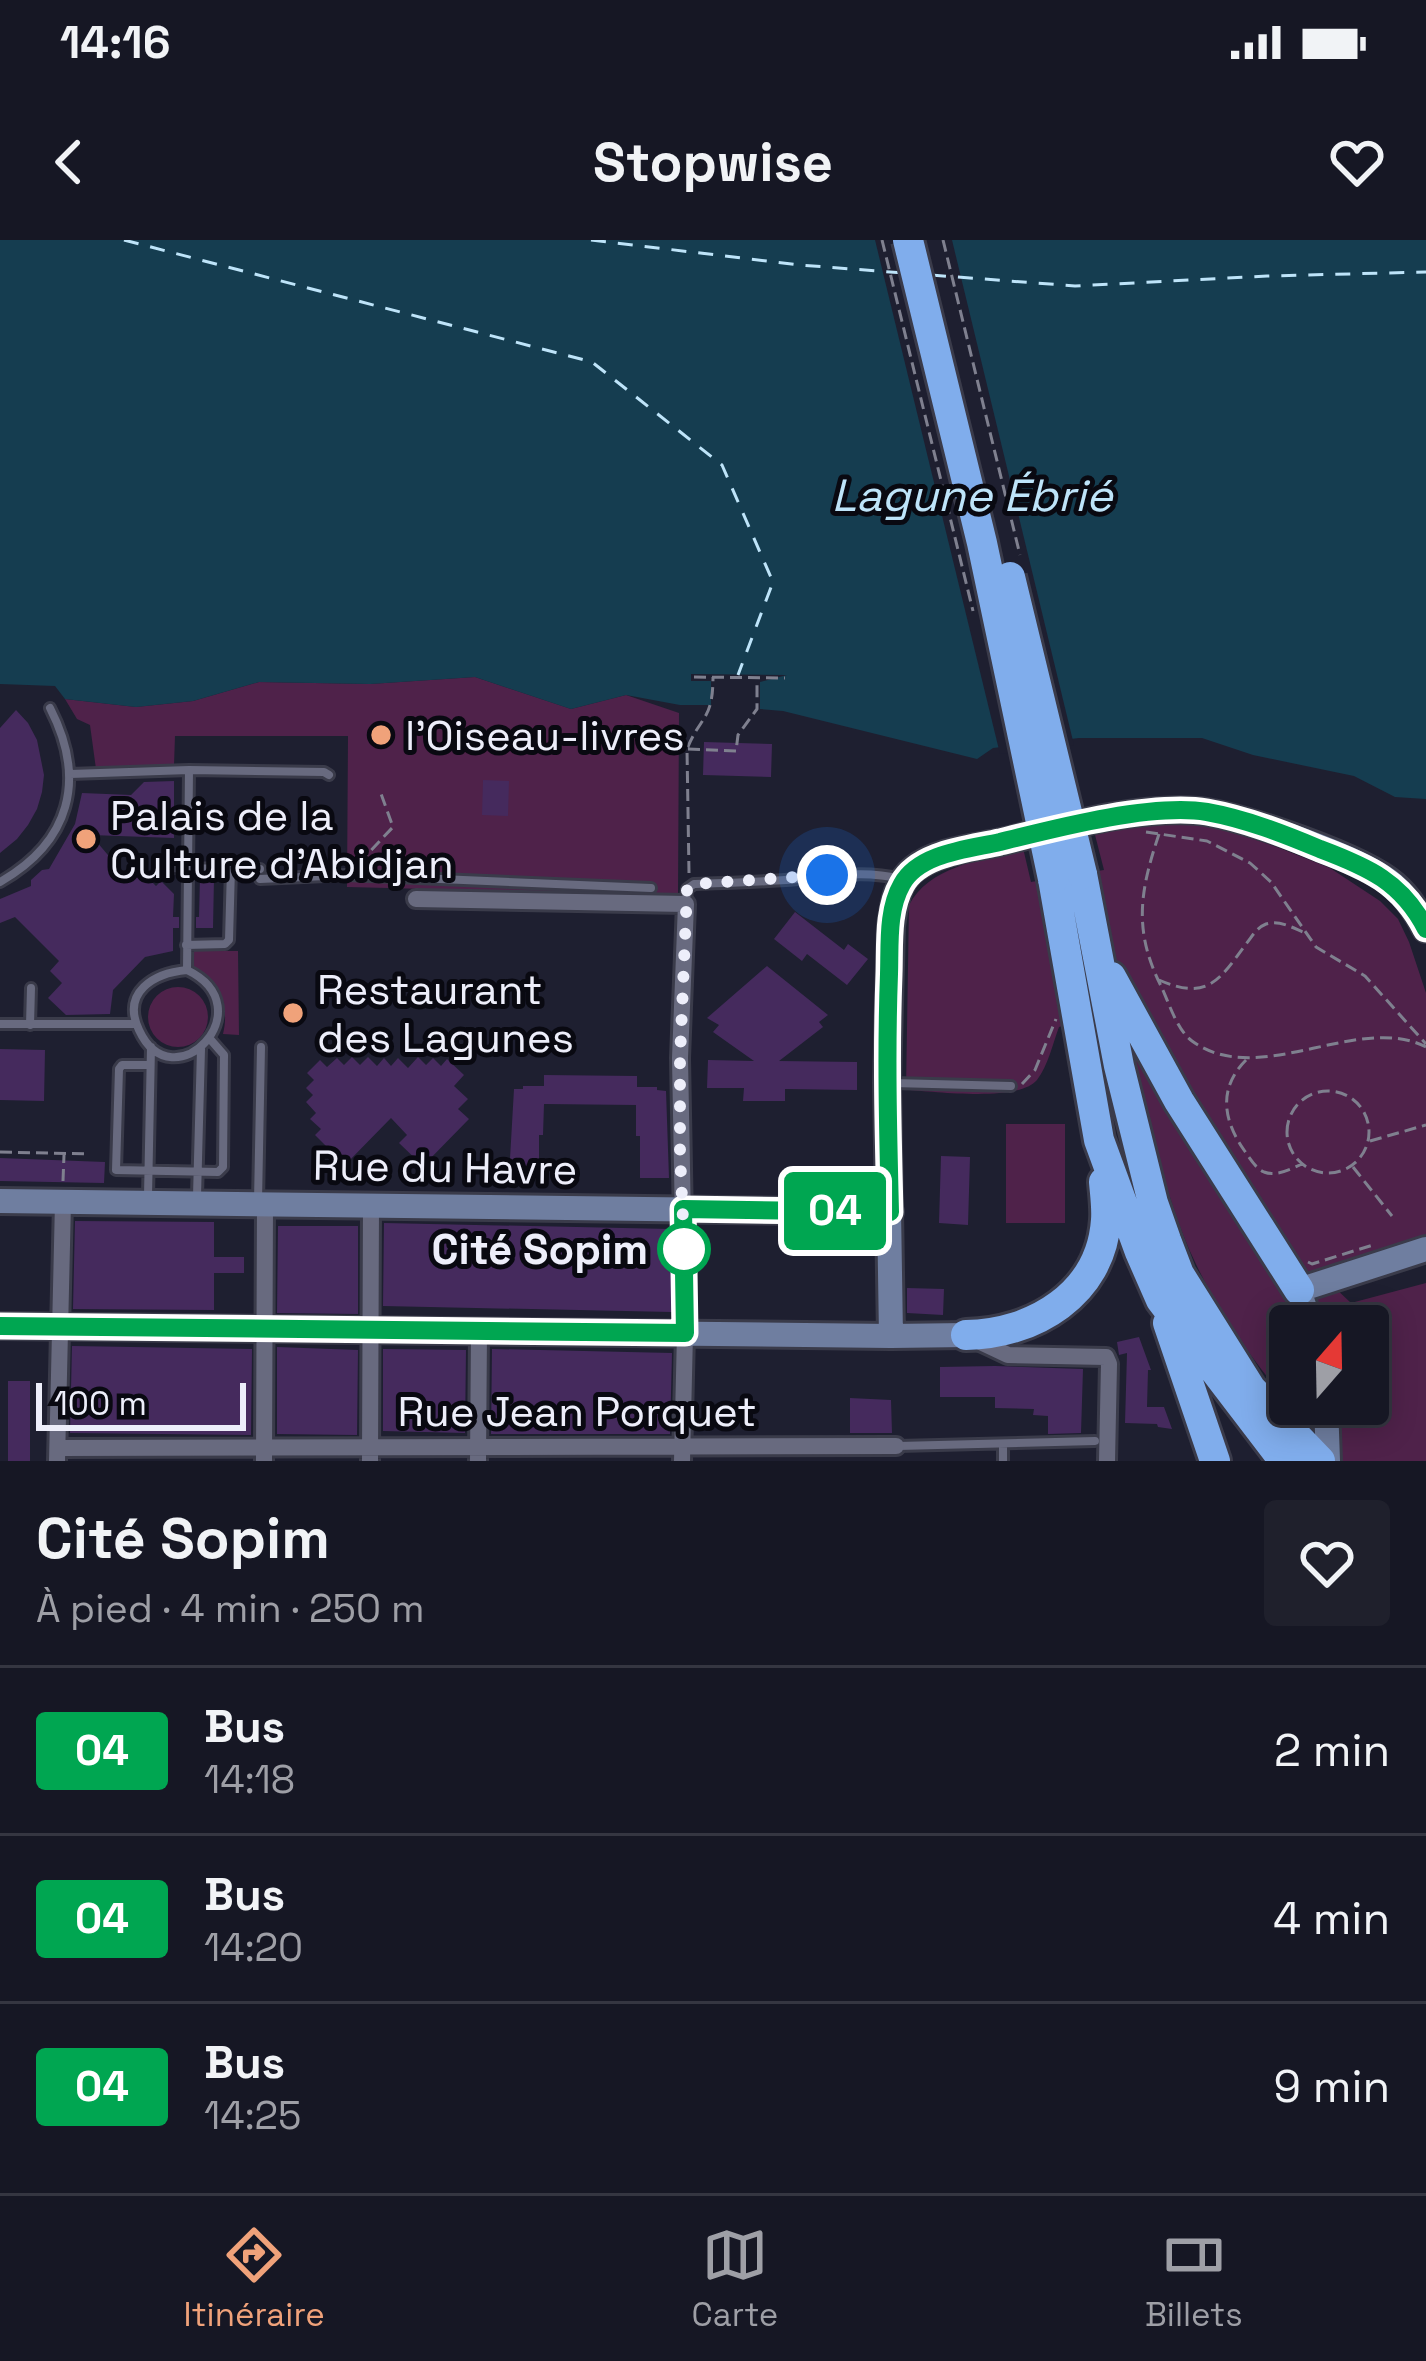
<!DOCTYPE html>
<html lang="fr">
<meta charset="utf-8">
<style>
body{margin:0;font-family:"Space Grotesk",sans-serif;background:#1f202c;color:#f1f3f6;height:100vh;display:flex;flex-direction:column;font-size:45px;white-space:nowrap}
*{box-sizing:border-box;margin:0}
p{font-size:39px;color:#9e9fa6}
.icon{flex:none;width:66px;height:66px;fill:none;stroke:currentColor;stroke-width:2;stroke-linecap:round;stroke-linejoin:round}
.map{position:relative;height:1221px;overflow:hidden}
.panel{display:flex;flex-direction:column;background:#161724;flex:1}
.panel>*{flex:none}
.badge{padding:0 24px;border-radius:9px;font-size:42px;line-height:78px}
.needle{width:78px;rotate:20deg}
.fabs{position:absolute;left:1269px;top:1065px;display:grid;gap:24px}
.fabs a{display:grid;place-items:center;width:120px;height:120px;border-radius:12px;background:#161724;box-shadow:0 6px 30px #0003,0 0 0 3px #353641;font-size:60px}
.scale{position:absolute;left:36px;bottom:30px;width:210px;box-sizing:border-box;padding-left:12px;border:6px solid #edeefa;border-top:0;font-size:33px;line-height:42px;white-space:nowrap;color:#edeefa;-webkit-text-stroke:9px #090911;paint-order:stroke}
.you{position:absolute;width:60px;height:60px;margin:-30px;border:9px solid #fff;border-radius:50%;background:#1a73e8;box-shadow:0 0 0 18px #1a73e833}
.map>.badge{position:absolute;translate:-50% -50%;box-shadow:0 0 0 6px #fff}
.round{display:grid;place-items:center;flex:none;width:126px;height:126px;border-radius:12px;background:#1f202c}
.headline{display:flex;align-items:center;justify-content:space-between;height:204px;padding:0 36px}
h1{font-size:57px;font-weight:700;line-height:90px}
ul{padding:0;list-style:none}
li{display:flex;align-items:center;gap:36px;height:168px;padding:0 36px;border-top:3px solid #353641}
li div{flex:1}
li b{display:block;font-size:45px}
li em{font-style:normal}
li .badge{min-width:132px;font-weight:700;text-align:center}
.status{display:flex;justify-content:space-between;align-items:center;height:84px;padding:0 60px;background:#161724;direction:ltr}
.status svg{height:33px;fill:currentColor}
header{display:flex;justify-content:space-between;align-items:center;height:156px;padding:0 36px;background:#161724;font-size:54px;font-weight:700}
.tab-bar{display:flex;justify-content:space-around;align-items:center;height:168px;border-top:3px solid #353641;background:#161724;font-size:33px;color:#9e9fa6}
.tab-bar a{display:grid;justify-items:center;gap:6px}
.tab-bar .current{color:#f0a27a}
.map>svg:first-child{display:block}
.green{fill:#4f224a;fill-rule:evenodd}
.water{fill:#153d50}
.pier{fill:#1e1f30}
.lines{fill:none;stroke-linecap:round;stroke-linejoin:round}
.ferry{stroke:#bee4f9;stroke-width:3;stroke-dasharray:15 12;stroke-linecap:butt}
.building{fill:#452a5d}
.lane-casing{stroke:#3a3b4a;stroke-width:14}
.street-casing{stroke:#3a3b4a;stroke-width:22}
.secondary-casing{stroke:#3a3b4a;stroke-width:30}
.highway-casing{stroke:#3a3b4a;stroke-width:36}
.path{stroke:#7f808f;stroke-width:3;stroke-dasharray:12 6;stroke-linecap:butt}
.lane{stroke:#686a7f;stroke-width:8}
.street{stroke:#686a7f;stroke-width:16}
.secondary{stroke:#6f7ea0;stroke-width:24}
.highway{stroke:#80adec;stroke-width:30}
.highway-bridge-casing{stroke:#3a3b4a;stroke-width:36;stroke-linecap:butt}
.path-bridge{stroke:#7f808f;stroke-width:3;stroke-dasharray:12 6;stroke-linecap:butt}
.highway-bridge{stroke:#80adec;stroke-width:30}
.line-casing{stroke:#fff;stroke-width:27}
.line{stroke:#00a651;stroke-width:18}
.walk{stroke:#edeefa;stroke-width:12;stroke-dasharray:0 21.6}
.poi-dot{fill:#f0a27a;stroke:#090911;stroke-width:4.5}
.stop-dot{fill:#fff;stroke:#00a651;stroke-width:6}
.labels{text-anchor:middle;stroke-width:10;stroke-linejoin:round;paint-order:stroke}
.poi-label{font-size:42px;fill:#edeefa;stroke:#090911;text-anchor:start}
.street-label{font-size:42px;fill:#edeefa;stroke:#090911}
.stop-label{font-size:42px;font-weight:bold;fill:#edeefa;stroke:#090911;text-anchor:end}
.water-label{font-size:45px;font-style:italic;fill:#bee4f9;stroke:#090911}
</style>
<div class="status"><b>14:16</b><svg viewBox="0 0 49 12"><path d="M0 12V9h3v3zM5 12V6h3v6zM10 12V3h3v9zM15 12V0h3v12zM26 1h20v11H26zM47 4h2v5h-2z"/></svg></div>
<header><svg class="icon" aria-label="back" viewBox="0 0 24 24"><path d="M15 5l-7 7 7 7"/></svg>Stopwise<svg class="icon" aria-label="heart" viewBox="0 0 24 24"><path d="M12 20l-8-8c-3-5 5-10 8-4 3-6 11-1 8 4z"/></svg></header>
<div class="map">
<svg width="1426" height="1221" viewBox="0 0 1426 1221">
<rect width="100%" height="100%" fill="#1e1f30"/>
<path class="green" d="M475 437 571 469 626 455 679 473 678 655 347 647 348 496H175L174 525 96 529 90 485 77 479 65 459 136 467 193 461 259 442 370 444Z
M1201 582 1277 607 1330 628 1380 661 1398 679 1409 702 1426 753V996L1316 1030 1351 1063 1426 1043V1221H1342C1285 1163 1230 1097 1195 1022 1178 987 1167 947 1155 910 1128 819 1109 726 1091 632L1104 630 1094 591 1134 583ZM1290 1086H1368V1164H1290Z
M1023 608 1031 642 1043 640 1065 785 1059 787C1053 803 1048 826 1037 840 1017 863 935 851 906 850L909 665C929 626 983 620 1023 608Z
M194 711H238L239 795 223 794C230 765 219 744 193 728Z
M148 777a30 30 0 1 1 60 0a30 30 0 1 1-60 0Z
M1006 884H1065V983H1006Z"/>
<path class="water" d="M0 0H1426V559L1395 557 1354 536 1253 515 1202 498H1079L993 508 977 519 783 471 760 469V442L787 435 691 434V441H711V465H680L626 455 571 469 475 437 370 444 259 442 193 461 136 467 65 459 55 446 0 444Z"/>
<path class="pier" d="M875 0H952L1074 505 1000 514Z"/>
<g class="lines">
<path class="ferry" d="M124 0 592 122 722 225 773 342 738 435
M591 0 800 25 903 33
M931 35 1075 46 1267 36 1426 32"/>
</g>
<path class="building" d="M16 470 28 483 37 500 44 535 42 552 37 569 28 585 17 599 0 613V488Z
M704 502 772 504 771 537 703 535Z
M483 540 509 541 508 576 482 575Z
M174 541V598L91 595 124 634 130 629 142 642 147 637 156 646 161 641 174 654 173 677H179V688H173V711L145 717 113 750 110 774 66 775 48 758 62 743 50 731 59 721 15 677 0 683V659L31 646V640L42 630 49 629 75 584 82 553 131 555 144 542Z
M200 637 214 638 213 688H196V677H199Z
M795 672 844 710 848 704 868 719 847 745 807 714 802 721 774 699Z
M767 726 828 775 819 782 823 787 779 821 857 822V850L785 849V861H743L744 848H707L708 820 754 821 713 792 719 785 707 778Z
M0 809 45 810 44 861 0 860Z
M352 817 360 825 368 817 377 826 384 818 391 826 398 818 408 828 418 817 426 825 433 818 441 826 447 819 464 835 454 846 468 859 458 869 469 879 423 926 399 903 407 895 391 878 345 925 315 895 321 889 310 879 316 873 306 862 313 855 306 848 314 840 307 833 320 820 327 827 337 818 344 825Z
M544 835 637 836V847H657V850L666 851 669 938H640V896H636V865L544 864 543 895H539V936H509L514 849H523V846H544Z
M941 916 970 917 968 985 939 983Z
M0 918 105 922 104 943 0 941Z
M75 981 214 982V1017H244V1033H214V1070L73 1069Z
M384 983 670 989 672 1072 383 1066Z
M278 986H358V1074L277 1073Z
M907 1048 944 1049 943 1075 907 1073Z
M1139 1097 1151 1130H1148L1147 1167H1164L1172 1189 1158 1187 1157 1184 1125 1183 1127 1113 1119 1115 1117 1102Z
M72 1106 252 1109 251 1195 70 1193Z
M277 1107 358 1110 357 1195 277 1194Z
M383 1109 466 1110 465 1193 383 1191Z
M492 1109 672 1113 670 1194H491Z
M995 1126 1083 1129 1081 1193 1048 1194V1176L1033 1175 1034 1169 995 1168V1157H940V1127Z
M8 1141H30V1221H8Z
M850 1158 891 1160 892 1193H850Z"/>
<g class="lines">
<defs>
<path id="lane" d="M70 534 189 530 324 532 329 535
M159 628 260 629
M260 639 347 635 651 648
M0 642C70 602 87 540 50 468
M686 662 687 649 694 644C728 643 763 642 798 639 837 636 863 630 902 639
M186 705 225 704 229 700 231 628
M187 730C266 768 173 864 139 790 121 752 154 733 187 730Z
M187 730 189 530
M0 784H136
M30 785 31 748
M150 825H122L119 829 116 930 218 932 223 927 224 815 210 799
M893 843 1011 846
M148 956 151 807
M197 956 201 809
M258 961 261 807
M898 1206 1095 1201
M1003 1221V1204"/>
<path id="street" d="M416 659 686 664 680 818 685 1093 682 1221
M972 1098 1008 1115 1106 1117 1109 1124 1107 1221
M58 1208 896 1206
M57 1221 63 962
M264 1221 265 964
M370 1221 371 966
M478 1221 479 1091"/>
<path id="secondary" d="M0 961 890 972
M0 1086 891 1096 966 1095
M1311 1086 1299 1050 1426 1009
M891 1096 887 843 891 686C894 665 896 643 914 629 937 611 973 608 1001 602 1064 587 1133 566 1199 571 1240 575 1364 618 1394 645 1408 657 1418 673 1426 689
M1326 1164 1328 1221"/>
<path id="highway" d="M1082 634 1119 826 1153 963 1166 1000 1179 1034 1251 1149 1320 1221
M1053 639 1099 900 1140 1012 1161 1060 1284 1221
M1111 737 1179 861 1299 1050
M1168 1083 1215 1221
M966 1095C1034 1094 1101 1054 1106 980 1107 968 1105 954 1104 942"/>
</defs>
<use href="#lane" class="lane-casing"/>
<use href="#street" class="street-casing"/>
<use href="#secondary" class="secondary-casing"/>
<use href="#highway" class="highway-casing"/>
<path class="path" d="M694 437 785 438
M688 509 736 511 738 495 757 469V438
M1146 592 1207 601 1250 623 1271 642 1316 707 1365 736 1426 804
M1159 594C1140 651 1133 690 1161 746 1169 763 1177 790 1192 801 1259 850 1358 772 1426 807
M359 623 393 587 380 551
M689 633 687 509C700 476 713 481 713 437
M1159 740C1207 761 1219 741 1246 704 1252 697 1256 688 1266 684 1279 680 1291 687 1303 692
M1246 820C1218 848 1223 880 1244 910 1249 917 1255 928 1264 932 1276 937 1291 929 1302 924
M1022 844 1035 830 1056 779
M1287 892a41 41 0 1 1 82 0a41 41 0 1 1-82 0Z
M1370 901 1426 885
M0 912 90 914
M1353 927 1392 976
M63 941 64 915
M1308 1022 1312 1024 1373 1005"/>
<use href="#lane" class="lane"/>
<use href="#street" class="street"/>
<use href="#secondary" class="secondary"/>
<use href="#highway" class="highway"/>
<defs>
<path id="highway-bridge" d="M908 0 982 303 1053 639
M1010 337 1082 634"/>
</defs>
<use href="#highway-bridge" class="highway-bridge-casing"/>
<path class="path-bridge" d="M882 0 973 371
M943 0 1020 315"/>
<use href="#highway-bridge" class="highway-bridge"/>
</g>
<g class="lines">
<defs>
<path id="line" d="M0 1086 685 1093 683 969 890 972C888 892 886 813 889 734 890 705 887 670 902 644 919 613 969 609 1000 602 1056 588 1152 563 1207 572 1246 579 1284 594 1320 609 1368 627 1402 642 1426 689"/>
</defs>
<use href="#line" class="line-casing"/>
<use href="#line" class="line"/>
<path class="walk" d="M684 1009 685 1024 680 914V818L687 650 694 644 827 635"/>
</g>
<g class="poi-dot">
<circle cx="381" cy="495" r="12"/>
<circle cx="86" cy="599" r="12"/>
<circle cx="293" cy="773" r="12"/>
</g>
<circle class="stop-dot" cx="684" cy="1009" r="24"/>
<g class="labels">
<g class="poi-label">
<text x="405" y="510">l'Oiseau-livres</text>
<text x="110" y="590">Palais de la<tspan x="110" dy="48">Culture d'Abidjan</tspan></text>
<text x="317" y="764">Restaurant<tspan x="317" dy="48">des Lagunes</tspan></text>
</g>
<g class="street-label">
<text transform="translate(445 927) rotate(1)" y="15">Rue du Havre</text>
<text x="577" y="1186">Rue Jean Porquet</text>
</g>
<g class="stop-label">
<text x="648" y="1024">Cité Sopim</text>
</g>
<g class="water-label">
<text x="972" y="271">Lagune Ébrié</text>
</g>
</g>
</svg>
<div class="fabs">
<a><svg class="needle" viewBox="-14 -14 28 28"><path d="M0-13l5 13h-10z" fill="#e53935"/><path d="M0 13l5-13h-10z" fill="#9e9fa6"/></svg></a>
</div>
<div class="scale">100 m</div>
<div class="you" style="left:827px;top:635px"></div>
<b class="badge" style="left:835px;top:971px;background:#00a651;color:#fff">04</b>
</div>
<section class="panel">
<div class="headline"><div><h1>Cité Sopim</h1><p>À pied · 4 min · 250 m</p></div><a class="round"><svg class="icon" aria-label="heart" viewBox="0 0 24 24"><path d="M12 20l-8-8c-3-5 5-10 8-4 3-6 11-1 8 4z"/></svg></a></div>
<ul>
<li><span class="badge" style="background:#00a651;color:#fff">04</span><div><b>Bus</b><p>14:18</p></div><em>2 min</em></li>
<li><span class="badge" style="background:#00a651;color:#fff">04</span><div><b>Bus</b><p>14:20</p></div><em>4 min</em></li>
<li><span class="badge" style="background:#00a651;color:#fff">04</span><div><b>Bus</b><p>14:25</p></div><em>9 min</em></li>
</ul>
</section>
<nav class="tab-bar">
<a class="current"><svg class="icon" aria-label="directions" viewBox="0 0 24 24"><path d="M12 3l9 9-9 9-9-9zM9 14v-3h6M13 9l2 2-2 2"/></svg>Itinéraire</a>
<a><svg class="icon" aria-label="map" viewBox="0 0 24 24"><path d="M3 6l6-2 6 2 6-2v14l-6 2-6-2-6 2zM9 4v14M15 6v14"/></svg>Carte</a>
<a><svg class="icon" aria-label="tickets" viewBox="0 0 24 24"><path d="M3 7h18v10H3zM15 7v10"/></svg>Billets</a>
</nav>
